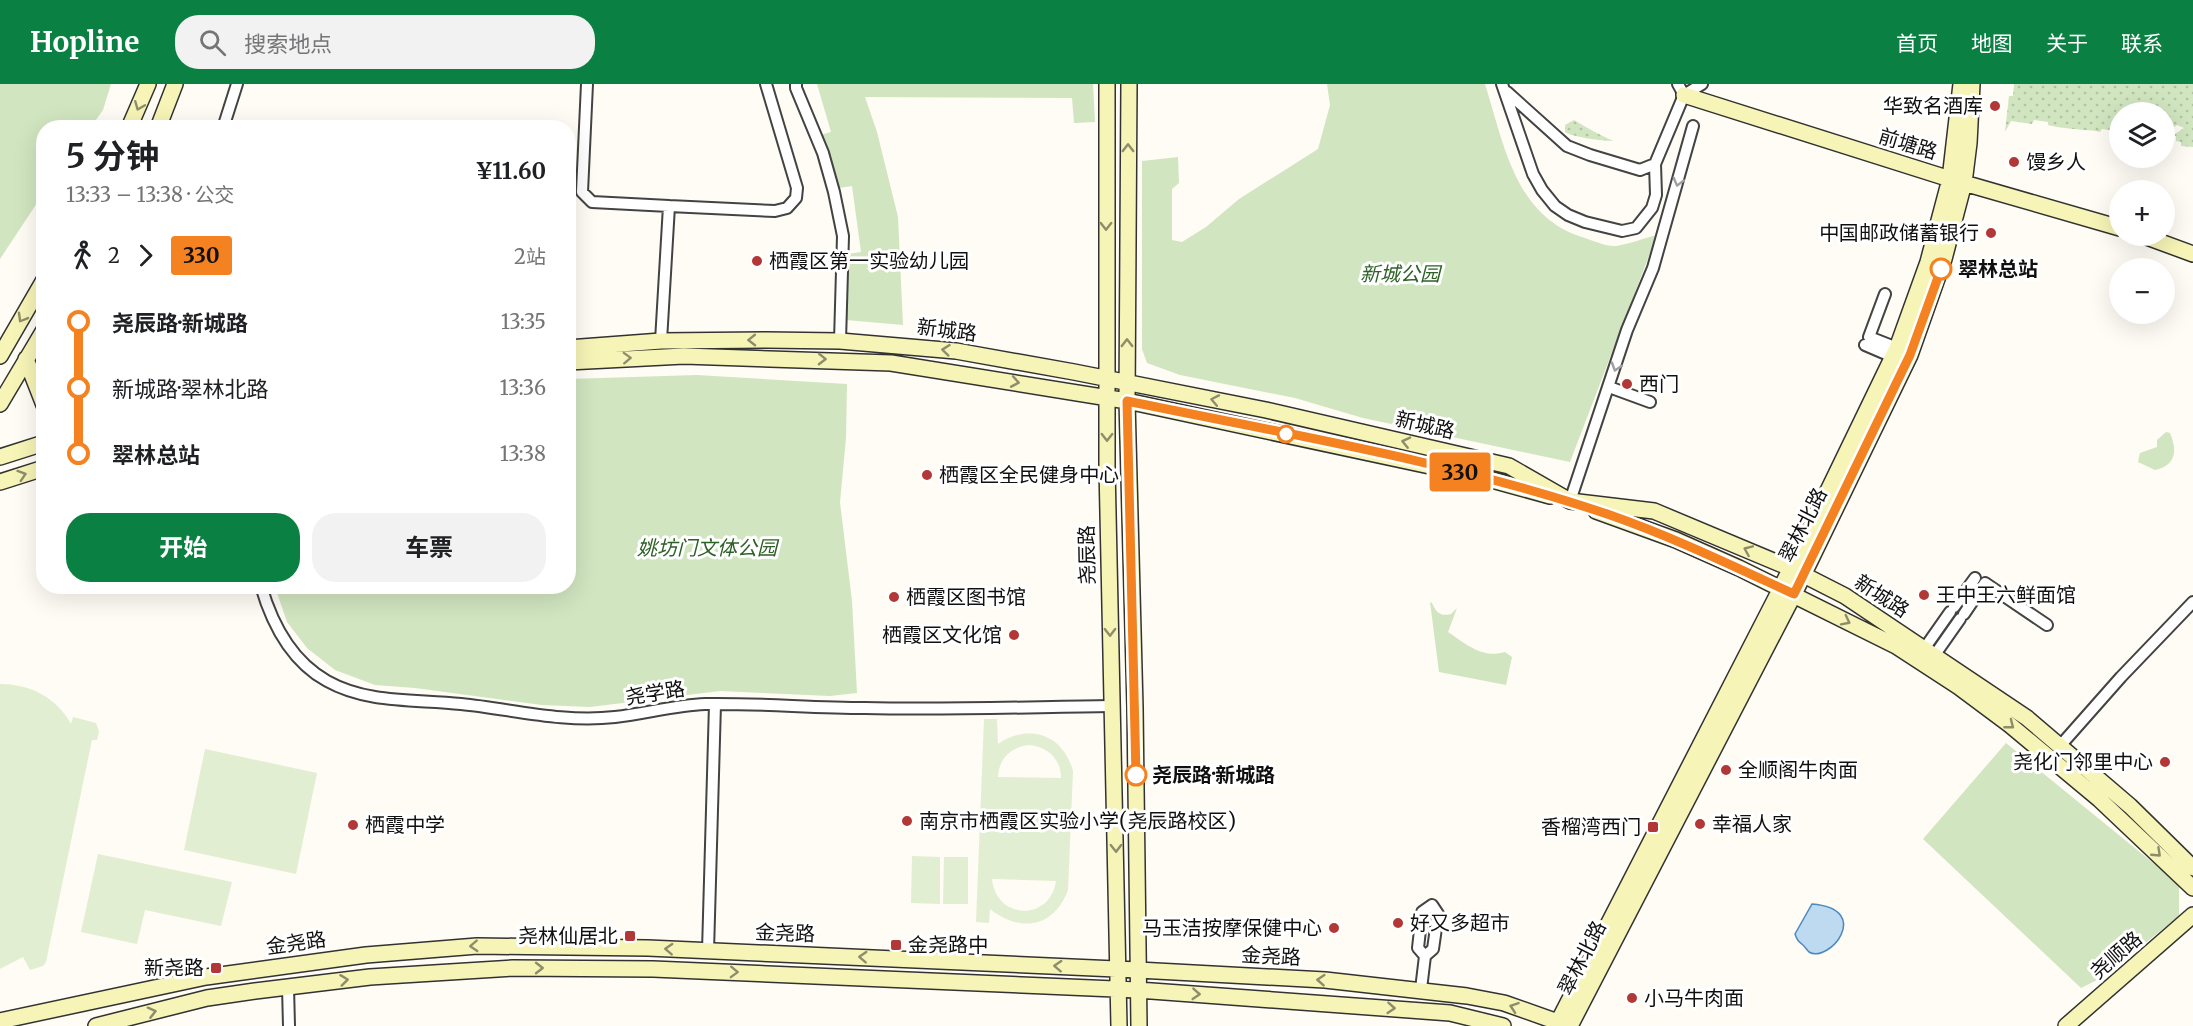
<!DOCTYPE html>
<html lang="zh">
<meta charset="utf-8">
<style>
body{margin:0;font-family:Merriweather,"Noto Sans SC",serif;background:#f2f2f2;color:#202124;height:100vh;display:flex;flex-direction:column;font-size:22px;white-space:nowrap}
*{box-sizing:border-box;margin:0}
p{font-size:20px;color:#757577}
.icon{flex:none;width:33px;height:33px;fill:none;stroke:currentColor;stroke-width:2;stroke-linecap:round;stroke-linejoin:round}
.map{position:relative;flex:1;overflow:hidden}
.drawer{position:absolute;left:36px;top:36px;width:540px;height:474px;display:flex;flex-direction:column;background:#fff;border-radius:24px;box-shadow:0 6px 24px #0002}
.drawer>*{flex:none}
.badge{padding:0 12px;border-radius:4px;font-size:21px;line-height:39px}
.tools{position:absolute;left:2109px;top:18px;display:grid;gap:12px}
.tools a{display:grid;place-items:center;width:66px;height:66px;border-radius:50%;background:#fff;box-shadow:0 6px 24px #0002;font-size:30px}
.map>.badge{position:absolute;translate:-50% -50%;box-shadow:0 0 0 3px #fff}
.legs{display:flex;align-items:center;gap:9px;height:66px;padding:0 30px;font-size:20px}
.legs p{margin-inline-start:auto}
.head{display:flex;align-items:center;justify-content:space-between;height:102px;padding:0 30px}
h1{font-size:33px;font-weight:700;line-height:45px}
.button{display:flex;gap:12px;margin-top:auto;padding:12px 30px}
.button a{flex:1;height:69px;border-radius:24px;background:#0b8043;color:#fff;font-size:24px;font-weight:700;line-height:69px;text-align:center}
.button a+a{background:#f2f2f2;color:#202124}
ul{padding:0 30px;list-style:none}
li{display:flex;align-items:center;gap:21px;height:66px;font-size:22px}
li i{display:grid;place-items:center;width:9px;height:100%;margin:0 8px;background:currentColor}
li i::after{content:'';width:15px;height:15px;margin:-8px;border:4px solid;border-radius:50%;background:#fff}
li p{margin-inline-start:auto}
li:first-child i{background:linear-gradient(#0000 50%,currentColor 0)}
li:last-child i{background:linear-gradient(currentColor 50%,#0000 0)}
header{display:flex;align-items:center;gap:36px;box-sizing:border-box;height:84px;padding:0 30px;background:#0b8043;color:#fff}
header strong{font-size:28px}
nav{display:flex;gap:33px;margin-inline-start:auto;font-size:21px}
.search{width:420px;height:54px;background:#f2f2f2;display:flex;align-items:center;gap:15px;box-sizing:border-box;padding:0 21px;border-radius:24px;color:#757577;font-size:22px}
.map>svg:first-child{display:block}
.grass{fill:url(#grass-dots)}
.park{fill:#d1e5c0}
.pitch{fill:#e2eed1;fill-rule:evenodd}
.water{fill:#bddaf0;stroke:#4c89bf;stroke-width:1.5}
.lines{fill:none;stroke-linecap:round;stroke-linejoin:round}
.street-casing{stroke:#434343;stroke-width:14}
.secondary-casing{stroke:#323232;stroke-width:18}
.street{stroke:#fff;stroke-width:10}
.secondary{stroke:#f6f4b6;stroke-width:15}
.oneway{stroke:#8e8d6b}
.oneway2{stroke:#9f9f9f}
.line-1-casing{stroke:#fff;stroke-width:14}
.line-1{stroke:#f58220;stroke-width:9}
.poi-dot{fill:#b13836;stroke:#fff;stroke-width:2}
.stop-1-dot{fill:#fff;stroke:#f58220;stroke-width:3}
.labels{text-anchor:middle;stroke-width:6;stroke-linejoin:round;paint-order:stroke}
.poi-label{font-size:20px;fill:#101010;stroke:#fff;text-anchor:start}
.street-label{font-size:20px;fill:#101010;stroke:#fff}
.stop-label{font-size:20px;font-weight:bold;fill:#101010;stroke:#fff;text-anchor:start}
.park-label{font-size:20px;font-style:italic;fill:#2e6126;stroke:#fff}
</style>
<header>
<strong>Hopline</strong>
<div class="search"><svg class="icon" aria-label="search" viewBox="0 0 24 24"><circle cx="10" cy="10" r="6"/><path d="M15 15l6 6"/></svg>搜索地点</div>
<nav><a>首页</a><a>地图</a><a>关于</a><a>联系</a></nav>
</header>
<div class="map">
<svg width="2193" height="942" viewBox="0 0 2193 942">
<defs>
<pattern id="grass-dots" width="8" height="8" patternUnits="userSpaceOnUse" patternTransform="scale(1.5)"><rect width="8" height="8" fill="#d1e5c0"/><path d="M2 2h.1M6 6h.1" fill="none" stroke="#b2c3a4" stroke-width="1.8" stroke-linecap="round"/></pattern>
</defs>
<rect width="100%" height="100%" fill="#fefcf4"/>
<path class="grass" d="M2014 0H2193V63L2181 62V58L2176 57V52H2172L2184 44 2177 41 2168 47 2165 42 2164 28H2120L2119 51 2116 50V47L2102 45 2100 48C2094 46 2091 47 2085 46 2073 45 2060 44 2048 41V38L2034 36 2032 40 2011 37 2005 48 2009 12H2013Z
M1574 36C1587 44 1600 51 1613 57 1603 57 1572 53 1565 48V41Z"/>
<path class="park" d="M0 0H111L103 26 91 43 44 44 43 110 0 175Z
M817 0H1093L1095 38 1074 39 1072 14 865 13 877 48 898 133 903 241 846 236 848 170 861 168 852 102 839 104 820 51 831 48Z
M1327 0H1485C1504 60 1515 134 1585 154 1594 157 1607 163 1616 162 1630 160 1644 154 1657 151L1570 378 1363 334 1295 314 1180 291 1147 279 1142 265V77L1178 73 1179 99 1172 105V156L1182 158 1206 143 1239 115 1318 65 1330 21Z
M697 291 847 300 846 354 840 418 852 517 857 609 830 612 720 607 590 623 542 621 415 604 375 601 335 586 307 564 287 538 275 503 568 502 569 295Z
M2166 348 2170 349C2177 366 2177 381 2155 386L2138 378 2140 369 2157 363V356Z
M1430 518 1432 519C1436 528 1440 533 1451 530L1457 524 1448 548C1466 560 1482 575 1505 568L1512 573 1506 601 1439 588Z
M2006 659 2179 800V832L2103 893 2081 904 1923 755Z"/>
<path class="pitch" d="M0 600C30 600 56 613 71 640L73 633 96 639 99 647 97 656H92L46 878 43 882 30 886 23 873 0 885Z
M984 635H997L998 660C1029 639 1063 650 1073 687L1068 806C1054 844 1020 849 990 825L989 839 976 838ZM1029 661C1048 663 1061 675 1061 694L998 693C999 674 1011 663 1029 661ZM992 795H993L1056 797C1050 838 996 836 992 795Z
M205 665 317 689 296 790 184 766Z
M98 770 232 798 221 842 145 826 137 860 81 848Z
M912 772 940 773V820L911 819Z
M944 773H968V820H943Z"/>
<path class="water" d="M1812 820C1874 825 1829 880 1809 868 1807 866 1805 863 1803 861 1798 857 1797 856 1795 850Z"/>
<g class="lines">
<defs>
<path id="street" d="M587 0 582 108 592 118 669 122 661 257
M796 0V4L823 69 834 108 843 152 840 257
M1502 0 1533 90 1542 106 1555 122 1568 131 1585 138 1622 147 1636 144 1652 124 1656 111 1655 80 1684 11 1702 0
M1678 0 1684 11
M1507 8 1567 62 1590 71 1640 86 1655 80
M223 44 237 0
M669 122 775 127 787 124 796 114 797 104 766 0
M1885 210 1869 253 1897 264
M1865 261 1893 273
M1609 303 1650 318
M1570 417 1627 246 1653 184 1693 42
M261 502C272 540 291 577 327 597 368 620 416 615 461 620 512 625 562 639 615 633 645 630 675 621 705 620 758 619 812 624 865 624 947 626 1029 623 1111 622
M1954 523 1975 494
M1964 530 1985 499 2047 541
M1924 565 1950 528
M1934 572 1960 535
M2060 662 2121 593 2193 518
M708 867 715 620
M288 903 289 942
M1421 905 1425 872 1433 865 1438 830 1432 821 1422 828 1418 864 1425 872"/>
<path id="secondary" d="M1107 0V383L1119 942
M1129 0 1127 317 1135 623 1139 942
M1684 11 1950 95 2120 144
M129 44 148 0
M158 44 175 0
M2144 152 2193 170
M568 264 661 257 766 256 840 257 956 267 1074 288 1266 326 1509 382 1570 417 1654 427 1790 484 1845 512 2027 634 2130 722 2193 784
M0 272 44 196
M26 275 44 321
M568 278 684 272 891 279 1127 317 1481 393 1550 412
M0 320 44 246
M0 373 44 359
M0 398 44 384
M1596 427 1676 456 1739 484 1896 562 1959 603 2010 641 2099 715 2193 804
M0 937 206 893 366 871 477 862 648 864 1138 886 1325 896 1467 912 1504 919 1569 942
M96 942 207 914 255 907 370 893 513 884 653 885 1138 906 1450 929 1503 942
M1556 942 1781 504 1897 264 1928 178 1950 95 1961 0
M1570 942 1794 510 1910 271 1944 175 1964 99 1969 59 1972 0
M2066 942 2193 831"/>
</defs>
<use href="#street" class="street-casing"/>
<use href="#secondary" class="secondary-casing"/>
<use href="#street" class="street"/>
<use href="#secondary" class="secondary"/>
</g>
<defs><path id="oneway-chevron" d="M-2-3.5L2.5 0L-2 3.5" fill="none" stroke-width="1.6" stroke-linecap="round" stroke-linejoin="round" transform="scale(1.5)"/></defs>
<g class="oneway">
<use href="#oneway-chevron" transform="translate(139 22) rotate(112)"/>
<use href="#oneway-chevron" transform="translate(1128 64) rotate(-90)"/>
<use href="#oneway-chevron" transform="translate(1106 142) rotate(90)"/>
<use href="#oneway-chevron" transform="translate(22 234) rotate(120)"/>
<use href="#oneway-chevron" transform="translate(752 256) rotate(179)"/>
<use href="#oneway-chevron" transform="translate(1127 259) rotate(-90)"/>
<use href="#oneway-chevron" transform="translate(946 266) rotate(-174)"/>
<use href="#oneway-chevron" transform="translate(627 274) rotate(-2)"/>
<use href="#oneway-chevron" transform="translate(822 275) rotate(1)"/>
<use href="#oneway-chevron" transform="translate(1015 298) rotate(10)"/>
<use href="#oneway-chevron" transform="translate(1215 316) rotate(-169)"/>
<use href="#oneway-chevron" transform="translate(1107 353) rotate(90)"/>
<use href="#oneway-chevron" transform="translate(1406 358) rotate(-167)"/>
<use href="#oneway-chevron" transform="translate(22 391) rotate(-18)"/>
<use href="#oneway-chevron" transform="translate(1748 466) rotate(-157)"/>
<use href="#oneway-chevron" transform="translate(1846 537) rotate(27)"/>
<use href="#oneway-chevron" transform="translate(1110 548) rotate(89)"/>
<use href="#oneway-chevron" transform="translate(2010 641) rotate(38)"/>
<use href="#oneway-chevron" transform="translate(1116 764) rotate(89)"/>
<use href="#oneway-chevron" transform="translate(2157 769) rotate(43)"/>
<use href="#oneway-chevron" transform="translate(474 862) rotate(177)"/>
<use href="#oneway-chevron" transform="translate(669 865) rotate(-177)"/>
<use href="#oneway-chevron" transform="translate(863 873) rotate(-177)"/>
<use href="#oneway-chevron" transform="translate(1058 882) rotate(-177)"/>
<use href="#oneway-chevron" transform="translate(539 884)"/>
<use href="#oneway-chevron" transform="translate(734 888) rotate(2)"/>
<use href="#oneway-chevron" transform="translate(344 896) rotate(-7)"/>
<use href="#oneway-chevron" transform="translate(1321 896) rotate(-176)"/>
<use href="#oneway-chevron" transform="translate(1196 910) rotate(4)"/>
<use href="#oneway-chevron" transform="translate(1514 923) rotate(-161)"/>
<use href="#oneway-chevron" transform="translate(1391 924) rotate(4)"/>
<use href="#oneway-chevron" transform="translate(152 928) rotate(-14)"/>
</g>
<g class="oneway2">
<use href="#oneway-chevron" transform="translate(1678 98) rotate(105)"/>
<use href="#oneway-chevron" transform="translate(1616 283) rotate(108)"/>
</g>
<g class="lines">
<defs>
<path id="line-1" d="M1136 691 1127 317C1287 350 1455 378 1610 431 1673 453 1733 482 1794 510L1910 271 1941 185"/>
</defs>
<use href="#line-1" class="line-1-casing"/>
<use href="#line-1" class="line-1"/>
</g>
<g class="poi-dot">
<circle cx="1995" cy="22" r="6"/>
<circle cx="2014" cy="78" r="6"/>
<circle cx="1991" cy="149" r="6"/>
<circle cx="757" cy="177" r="6"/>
<circle cx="1627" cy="300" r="6"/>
<circle cx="927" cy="391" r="6"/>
<circle cx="1924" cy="511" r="6"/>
<circle cx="894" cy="513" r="6"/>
<circle cx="1014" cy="551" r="6"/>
<circle cx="2165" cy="678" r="6"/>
<circle cx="1726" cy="686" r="6"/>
<circle cx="907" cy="737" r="6"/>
<circle cx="1700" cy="740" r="6"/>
<circle cx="353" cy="741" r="6"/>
<rect x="1647" y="737" width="12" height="12" rx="3"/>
<circle cx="1398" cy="839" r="6"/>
<circle cx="1334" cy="844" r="6"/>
<rect x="624" y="846" width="12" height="12" rx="3"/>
<rect x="890" y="855" width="12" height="12" rx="3"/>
<rect x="210" y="878" width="12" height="12" rx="3"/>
<circle cx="1632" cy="914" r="6"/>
</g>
<g class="stop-1-dot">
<circle cx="1941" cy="185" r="10"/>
<circle cx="1286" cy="350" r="8"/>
<circle cx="1136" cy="691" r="10"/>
</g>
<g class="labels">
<g class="poi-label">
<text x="1983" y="29" text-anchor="end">华致名酒库</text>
<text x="2026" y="85">馒乡人</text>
<text x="1979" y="156" text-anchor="end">中国邮政储蓄银行</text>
<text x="769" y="184">栖霞区第一实验幼儿园</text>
<text x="1639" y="307">西门</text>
<text x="939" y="398">栖霞区全民健身中心</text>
<text x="1936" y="518">王中王六鲜面馆</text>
<text x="906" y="520">栖霞区图书馆</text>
<text x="1002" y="558" text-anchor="end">栖霞区文化馆</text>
<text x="2153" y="685" text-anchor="end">尧化门邻里中心</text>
<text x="1738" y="693">全顺阁牛肉面</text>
<text x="919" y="744">南京市栖霞区实验小学(尧辰路校区)</text>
<text x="1712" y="747">幸福人家</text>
<text x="365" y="748">栖霞中学</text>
<text x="1641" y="750" text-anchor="end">香榴湾西门</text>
<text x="1410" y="846">好又多超市</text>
<text x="1322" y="851" text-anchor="end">马玉洁按摩保健中心</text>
<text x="618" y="859" text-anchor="end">尧林仙居北</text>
<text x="908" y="868">金尧路中</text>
<text x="204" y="891" text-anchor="end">新尧路</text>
<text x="1644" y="921">小马牛肉面</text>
</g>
<g class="street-label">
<text transform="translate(1908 60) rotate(17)" y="7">前塘路</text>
<text transform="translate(947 246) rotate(7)" y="7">新城路</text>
<text transform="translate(1425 341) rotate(13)" y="7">新城路</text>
<text transform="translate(1803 441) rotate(-63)" y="7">翠林北路</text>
<text transform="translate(1087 471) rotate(-91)" y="7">尧辰路</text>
<text transform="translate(1882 512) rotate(33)" y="7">新城路</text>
<text transform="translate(655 609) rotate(-9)" y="7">尧学路</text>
<text transform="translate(785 849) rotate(2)" y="7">金尧路</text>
<text transform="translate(296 859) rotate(-8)" y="7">金尧路</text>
<text transform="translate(2116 871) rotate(-41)" y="7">尧顺路</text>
<text transform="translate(1271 872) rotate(3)" y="7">金尧路</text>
<text transform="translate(1582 874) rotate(-63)" y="7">翠林北路</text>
</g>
<g class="stop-label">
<text x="1958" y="192">翠林总站</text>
<text x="1152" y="698">尧辰路·新城路</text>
</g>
<g class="park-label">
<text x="1400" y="197">新城公园</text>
<text x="707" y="471">姚坊门文体公园</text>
</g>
</g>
</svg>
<div class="tools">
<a><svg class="icon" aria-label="layers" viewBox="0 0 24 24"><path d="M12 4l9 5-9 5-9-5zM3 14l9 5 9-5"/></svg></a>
<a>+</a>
<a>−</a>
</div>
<b class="badge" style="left:1460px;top:388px;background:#f58220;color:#111">330</b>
<section class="drawer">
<div class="head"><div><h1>5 分钟</h1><p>13:33 – 13:38 · 公交</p></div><b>¥11.60</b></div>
<div class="legs"><svg class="icon" aria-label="walk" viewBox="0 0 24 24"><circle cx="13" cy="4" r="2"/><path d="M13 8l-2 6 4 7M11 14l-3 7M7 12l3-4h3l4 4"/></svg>2<svg class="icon" aria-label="forward" viewBox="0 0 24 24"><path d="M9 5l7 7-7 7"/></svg><b class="badge" style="background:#f58220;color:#111">330</b><p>2站</p></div>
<ul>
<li><i style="color:#f58220"></i><b>尧辰路·新城路</b><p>13:35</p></li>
<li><i style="color:#f58220"></i><span>新城路·翠林北路</span><p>13:36</p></li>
<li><i style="color:#f58220"></i><b>翠林总站</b><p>13:38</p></li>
</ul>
<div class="button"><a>开始</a><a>车票</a></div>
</section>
</div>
